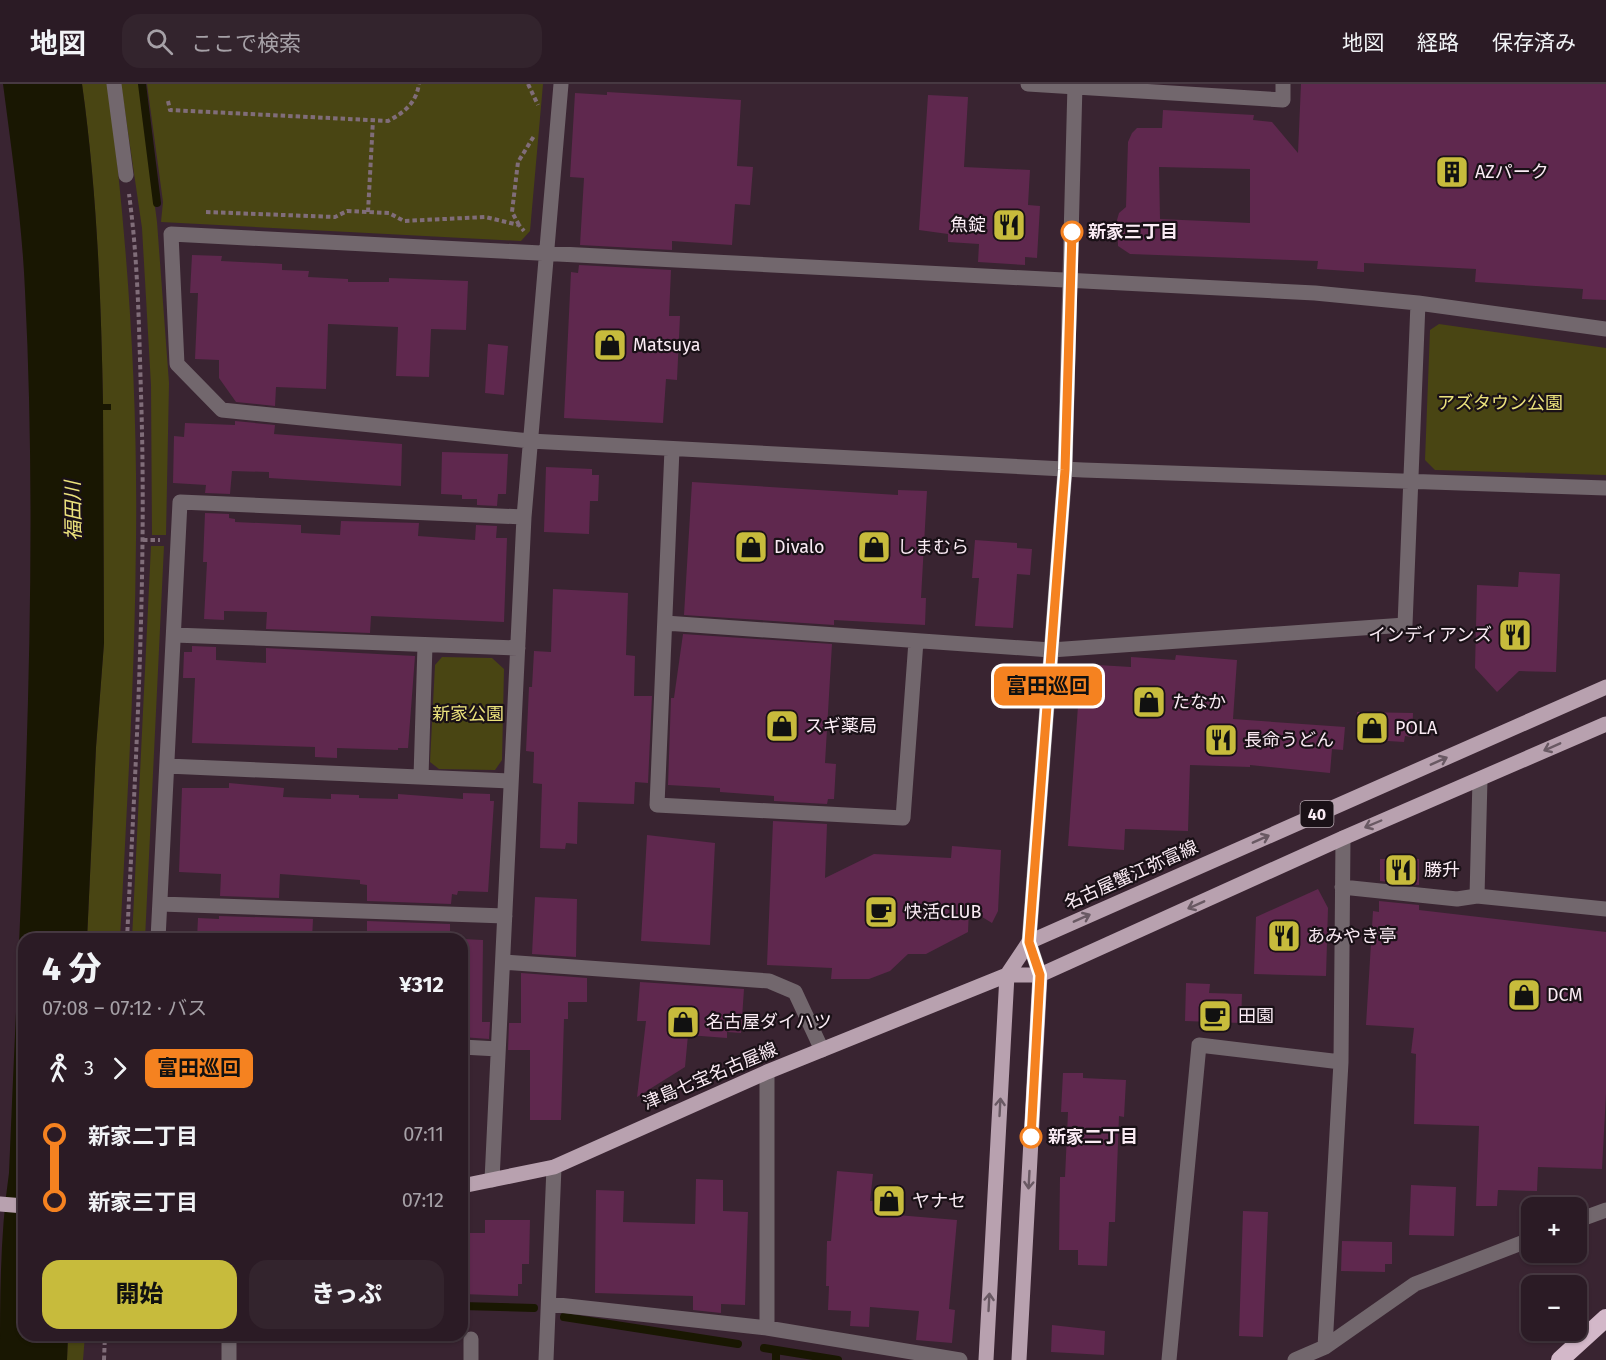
<!DOCTYPE html>
<html lang="ja">
<meta charset="utf-8">
<style>
body{margin:0;font-family:"Fira Sans","Noto Sans JP",sans-serif;background:#33242d;color:#f1f3f6;height:100vh;display:flex;flex-direction:column;font-size:22px;white-space:nowrap}
*{box-sizing:border-box;margin:0}
p{font-size:20px;color:#a6a1a7}
.icon{flex:none;width:33px;height:33px;fill:none;stroke:currentColor;stroke-width:2;stroke-linecap:round;stroke-linejoin:round}
.map{position:relative;flex:1;overflow:hidden}
.panel{position:absolute;left:18px;top:849px;width:450px;height:408px;display:flex;flex-direction:column;background:#2b1b25;border-radius:18px;box-shadow:0 2px 4px #0004,0 0 0 2px #473942}
.panel>*{flex:none}
.badge{padding:0 12px;border-radius:9px;font-size:21px;line-height:39px}
.tools{position:absolute;left:1521px;top:1113px;display:grid;gap:12px}
.tools a{display:grid;place-items:center;width:66px;height:66px;border-radius:12px;background:#2b1b25;box-shadow:0 2px 4px #0004,0 0 0 2px #473942;font-size:30px}
.map>.badge{position:absolute;translate:-50% -50%;box-shadow:0 0 0 3px #fff}
.legs{display:flex;align-items:center;gap:9px;height:66px;padding:0 24px;font-size:20px}
.legs p{margin-inline-start:auto}
.head{display:flex;align-items:center;justify-content:space-between;height:102px;padding:0 24px}
h1{font-size:33px;font-weight:800;line-height:45px}
.cta{display:flex;gap:12px;margin-top:auto;padding:12px 24px}
.cta a{flex:1;height:69px;border-radius:18px;background:#c7bb3c;color:#111;font-size:24px;font-weight:800;line-height:69px;text-align:center}
.cta a+a{background:#33242d;color:#f1f3f6}
ul{padding:0 24px;list-style:none}
li{display:flex;align-items:center;gap:21px;height:66px;font-size:22px}
li i{display:grid;place-items:center;width:9px;height:100%;margin:0 8px;background:currentColor}
li i::after{content:'';width:15px;height:15px;margin:-8px;border:4px solid;border-radius:50%;background:#2b1b25}
li p{margin-inline-start:auto}
li:first-child i{background:linear-gradient(#0000 50%,currentColor 0)}
li:last-child i{background:linear-gradient(currentColor 50%,#0000 0)}
header{display:flex;align-items:center;gap:36px;box-sizing:border-box;height:84px;padding:0 30px;background:#2b1b25;border-bottom:2px solid #473942}
header strong{font-size:28px}
nav{display:flex;gap:33px;margin-inline-start:auto;font-size:21px}
.search{width:420px;height:54px;background:#33242d;display:flex;align-items:center;gap:15px;box-sizing:border-box;padding:0 21px;border-radius:18px;color:#a6a1a7;font-size:22px}
.map>svg:first-child{display:block}
.green{fill:#494513}
.water{fill:#191702}
.lines{fill:none;stroke-linecap:round;stroke-linejoin:round}
.stream{stroke:#191702;stroke-width:8}
.building{fill:#5f284e;fill-rule:evenodd}
.path{stroke:#806d79;stroke-width:4;stroke-dasharray:4.5 3;stroke-linecap:butt}
.minor{stroke:#72676d;stroke-width:15}
.major{stroke:#b8a1af;stroke-width:15}
.highway{stroke:#d3b8c9;stroke-width:18}
.oneway{stroke:#695963}
.line-1-casing{stroke:#fff;stroke-width:14}
.line-1{stroke:#f58220;stroke-width:9}
.stop-1-dot{fill:#fff;stroke:#f58220;stroke-width:3}
.labels{text-anchor:middle;stroke-width:4.5;stroke-linejoin:round;paint-order:stroke}
.shield{fill:#1a1117;stroke:#b7aab2;stroke-width:1.5}
.shield-label{font-size:16px;font-weight:bold;fill:#faebf4}
.poi-label{font-size:18px;fill:#faebf4;stroke:#1a1117;text-anchor:start}
.stop-label{font-size:18px;font-weight:bold;fill:#faebf4;stroke:#1a1117;text-anchor:start}
.park-label{font-size:18px;fill:#ebe27c;stroke:#1a1117}
.street-label{font-size:18px;fill:#faebf4;stroke:#1a1117}
.water-label{font-size:20px;font-style:italic;fill:#ede37d;stroke:#1a1117}
</style>
<header>
<strong>地図</strong>
<div class="search"><svg class="icon" aria-label="search" viewBox="0 0 24 24"><circle cx="10" cy="10" r="6"/><path d="M15 15l6 6"/></svg>ここで検索</div>
<nav><a>地図</a><a>経路</a><a>保存済み</a></nav>
</header>
<div class="map">
<svg width="1606" height="1276" viewBox="0 0 1606 1276">
<rect width="100%" height="100%" fill="#392431"/>
<path class="green" d="M82 0H108C127 151 138 304 136 457 135 589 127 722 120 855H87L96 663 104 559 103 326H111L103 321C101 213 97 107 82 0Z
M121 0H139L157 138 169 299 166 451H152L151 301 142 144Z
M147 0H543L530 147 521 157 161 138 163 118Z
M1439 240 1606 264V391L1435 386 1425 376 1430 246Z
M151 462H164L145 855H132Z
M442 573 492 574 504 585 502 676 495 686 439 685 430 678 435 581Z
M68 1251H85L83 1276H67Z"/>
<path class="water" d="M3 0H82C97 107 101 212 103 320H111V326H103L104 559 96 663 87 855H24V1251H68L67 1276H0C0 1214 0 1150 9 1089 21 795 40 501 25 207 22 138 12 69 3 0Z"/>
<g class="lines">
<path class="stream" d="M142 0 157 119
M462 1222 534 1224
M564 1233 738 1260
M764 1264 838 1276
M776 1276V1266"/>
</g>
<path class="building" d="M1301 0H1606V216L1582 215 1583 205 1475 198 1476 185 1364 179V188L1317 185 1318 177 1130 170 1118 162 1117 136 1119 129 1126 123 1128 58 1132 49 1137 44H1162L1163 26 1254 31 1253 36 1272 38 1298 69ZM1159 83 1250 85V139L1160 135Z
M607 8 741 16 737 82 753 83 750 121 735 120 732 161 672 157V166L580 161 584 94 570 93 575 9 607 11Z
M928 11 968 13 964 83 1030 86 1028 121 1040 122 1037 174 1025 173V181L978 178 979 160 948 158V150L919 146Z
M192 171 222 172 221 177 282 180V186L309 187 308 193 348 195V198H389V194L468 197 466 246 431 245 429 293 396 292 398 243 328 240 326 305 276 303 275 322 236 318 219 294V276L195 275 198 209H190Z
M579 181 671 186 669 232H680L677 296 666 295 663 339 564 334 571 188 578 189Z
M488 260 508 262 504 311 485 309Z
M235 337 275 341 274 350 402 360 401 402 269 394V388L232 387 230 410 205 409 206 401 173 399 174 352 184 353 185 339 235 341Z
M442 368 508 370 506 410H498L497 422 477 421V415H462V411L441 410Z
M546 383 592 385V391H599L598 417H590L589 450 544 448Z
M692 398 898 411V406L927 407 921 514H926L925 541 834 536V541L684 531Z
M205 429 229 430V434L235 435V438L301 441V449L340 451 341 437 419 439 418 452 475 456 476 441 497 442 496 454H507L504 538 371 532 370 549 266 545 267 528 224 527V536L204 535 207 478H203Z
M975 456 1017 459V464L1032 465 1030 491 1017 490 1013 544 975 542 979 494H972Z
M1519 488 1560 490 1556 588 1519 587 1497 608 1475 584 1477 501 1518 503Z
M553 505 628 509 626 571 635 572 634 612H652L648 699 635 698 634 720 578 718 577 760 566 759 565 765 540 764 542 700 533 699 534 668 526 667 529 603H532L534 567 551 568Z
M683 550 832 560 825 679 836 680 834 715H828L827 720 774 717V712L720 708V704L668 701 671 614H674Z
M192 562 216 563V576L266 579V564L415 572 408 664H398V666L337 664V674L315 673V663L192 659 195 594H183L184 568H192Z
M1176 571 1237 576 1233 635 1345 643 1343 666 1332 665 1330 689 1250 681V683L1190 681 1188 747 1125 745 1124 766 1068 762 1081 580 1131 583V573L1175 576Z
M1357 628 1413 629 1412 653 1405 652 1404 658 1356 655Z
M229 699 284 704 283 713 331 715V710L359 711V714L398 715V710L463 715V709L490 710V717H494L488 808 458 807 457 811 452 810 451 820 367 817V801L360 800V796L280 790 279 814 220 812 221 790 179 788 182 704H229Z
M773 737 827 740 825 794 874 770 951 774 952 762 1001 766 998 827 992 839 969 825 968 848 926 870H908L890 887 869 895H831L832 884 767 881Z
M647 751 715 759 710 861 641 857Z
M1380 775H1419V801L1380 797Z
M1318 805 1328 824 1326 892 1254 890 1256 833Z
M535 813 577 815 576 873 532 870Z
M1379 817 1419 821V826L1606 848V1010L1602 1085 1538 1083 1537 1107 1498 1106 1497 1122H1476L1479 1042 1414 1040 1416 970 1411 969 1414 944 1366 941 1373 827 1379 828Z
M219 832 313 835 312 855H197L198 834 219 835Z
M367 837 450 840V855H367Z
M462 855 483 856 482 938H490L489 955 462 953Z
M521 889 587 894V918H568V935H564L561 1036H530V966H508L509 939H521Z
M640 898 744 905 741 949 727 948V954L688 951 685 983 637 1013 646 937H637Z
M1186 899 1210 900 1209 909 1242 910 1241 939 1185 937Z
M1063 989H1083V994L1126 996 1124 1033 1119 1032 1115 1138H1109L1107 1182 1078 1181V1166H1059L1060 1093H1065L1068 1028H1061Z
M837 1087 873 1090 870 1117H874L873 1129 957 1136 949 1225 955 1226 952 1259 916 1256 919 1227 870 1223 869 1243 850 1242 851 1227 828 1226 829 1202H826L827 1157H831Z
M696 1095 723 1096V1127L748 1128 745 1221 721 1220V1229L693 1226V1212L595 1209 596 1106 624 1107 623 1138 695 1140Z
M1411 1101 1456 1103 1454 1152 1409 1151Z
M1243 1127 1268 1128 1263 1253 1239 1252Z
M485 1136H530L529 1180H522V1200H518V1212L462 1210V1149H485Z
M1342 1157 1392 1158V1180H1385V1188L1341 1187Z
M1052 1241 1105 1247 1104 1271 1051 1268Z"/>
<g class="lines">
<path class="path" d="M528 0 538 21
M168 17 170 26 388 37C405 28 416 19 419 0
M206 128 335 133 347 127 389 129 404 137 485 133 519 141 524 147
M368 128 373 36
M519 141 512 128 518 78 534 52
M143 456H160
M127 855C136 673 147 492 141 310 139 243 138 176 129 110
M104 1276 105 1251"/>
<path class="minor" d="M114 0 126 91
M1028 0 1283 16V0
M1606 245 1418 219 1315 209 171 150 177 280 222 326 530 357 1083 386 1606 404
M672 365 657 721 903 734 916 557
M665 539 1051 566 1405 541 1418 219
M174 551 518 564
M167 682 511 697
M421 693 425 561
M1480 695 1477 812 1606 825
M1342 803 1457 815 1477 812
M160 820 505 832
M158 855 180 418 524 433
M503 878 769 897 795 908 822 966
M1040 891 1029 858 1065 386 1075 0
M462 963 498 965
M767 988V1244
M492 1096 524 433 561 0
M1576 1137 1606 1126
M549 1220 767 1244 960 1276
M1325 1263 1341 978 1343 754
M229 1276V1251
M471 1276V1255
M546 1276 554 1083
M1169 1276 1199 961 1341 978
M1295 1276 1325 1263 1415 1200 1532 1155"/>
<path class="major" d="M462 1102 554 1083 767 988 1007 891H1040L1343 754 1606 640
M0 1120 24 1122
M986 1276 1007 891 1029 858 1606 603
M1019 1276 1040 891"/>
<path class="highway" d="M1560 1276 1606 1234"/>
</g>
<defs><path id="oneway-shaft" d="M-6 0H5M1.5-3L5.5 0L1.5 3" fill="none" stroke-width="1.6" stroke-linecap="round" stroke-linejoin="round" transform="scale(1.5)"/></defs>
<g class="oneway">
<use href="#oneway-shaft" transform="translate(1552 663) rotate(156)"/>
<use href="#oneway-shaft" transform="translate(1439 677) rotate(-24)"/>
<use href="#oneway-shaft" transform="translate(1373 740) rotate(157)"/>
<use href="#oneway-shaft" transform="translate(1261 755) rotate(-24)"/>
<use href="#oneway-shaft" transform="translate(1196 821) rotate(156)"/>
<use href="#oneway-shaft" transform="translate(1082 834) rotate(-24)"/>
<use href="#oneway-shaft" transform="translate(1000 1023) rotate(-87)"/>
<use href="#oneway-shaft" transform="translate(1029 1096) rotate(93)"/>
<use href="#oneway-shaft" transform="translate(989 1218) rotate(-87)"/>
</g>
<g class="lines">
<defs>
<path id="line-1" d="M1031 1053 1040 891 1029 858 1065 386 1072 148"/>
</defs>
<use href="#line-1" class="line-1-casing"/>
<use href="#line-1" class="line-1"/>
</g>
<defs>
<symbol id="building-square" viewBox="-11 -11 22 22"><rect x="-9" y="-9" width="18" height="18" rx="4" fill="#c7bb3c" stroke="#1a1117"/><path d="M-4-6H4V6H1V3H-1V6H-4ZM-2.5-4.3h1.7v1.8h-1.7ZM.8-4.3h1.7v1.8H.8ZM-2.5-1h1.7V.8h-1.7ZM.8-1h1.7V.8H.8Z" fill="#111"/></symbol>
<symbol id="restaurant-square" viewBox="-11 -11 22 22"><rect x="-9" y="-9" width="18" height="18" rx="4" fill="#c7bb3c" stroke="#1a1117"/><path d="M-5-6h1v4h1v-4h1v4h1v-4h1v5L-1.5 .5V6h-2V.5L-5-1ZM5-6V6H3V1.5H1.5Q1.5-4 5-6Z" fill="#111"/></symbol>
<symbol id="shop-square" viewBox="-11 -11 22 22"><rect x="-9" y="-9" width="18" height="18" rx="4" fill="#c7bb3c" stroke="#1a1117"/><path d="M-5-2.5h2.3a2.7 3.5 0 0 1 5.4 0H5L5.5 6h-11ZM-1.5-2.5h3a1.5 2.3 0 0 0-3 0Z" fill="#111"/></symbol>
<symbol id="cafe-square" viewBox="-11 -11 22 22"><rect x="-9" y="-9" width="18" height="18" rx="4" fill="#c7bb3c" stroke="#1a1117"/><path d="M-5.5-4.5H6V0H3Q3 3.5 0 3.5H-2.5Q-5.5 3.5-5.5 0ZM3-3.2v2h1.7v-2ZM-6 4.5H4V6H-6Z" fill="#111"/></symbol>
</defs>
<g fill-rule="evenodd">
<use href="#building-square" x="1433" y="69" width="38" height="38"/>
<use href="#restaurant-square" x="990" y="122" width="38" height="38"/>
<use href="#shop-square" x="591" y="242" width="38" height="38"/>
<use href="#shop-square" x="732" y="444" width="38" height="38"/>
<use href="#shop-square" x="855" y="444" width="38" height="38"/>
<use href="#restaurant-square" x="1496" y="532" width="38" height="38"/>
<use href="#shop-square" x="1130" y="599" width="38" height="38"/>
<use href="#shop-square" x="763" y="623" width="38" height="38"/>
<use href="#shop-square" x="1353" y="625" width="38" height="38"/>
<use href="#restaurant-square" x="1202" y="637" width="38" height="38"/>
<use href="#restaurant-square" x="1382" y="767" width="38" height="38"/>
<use href="#cafe-square" x="862" y="809" width="38" height="38"/>
<use href="#restaurant-square" x="1265" y="833" width="38" height="38"/>
<use href="#shop-square" x="1505" y="892" width="38" height="38"/>
<use href="#cafe-square" x="1196" y="913" width="38" height="38"/>
<use href="#shop-square" x="664" y="919" width="38" height="38"/>
<use href="#shop-square" x="870" y="1098" width="38" height="38"/>
</g>
<g class="stop-1-dot">
<circle cx="1072" cy="148" r="10"/>
<circle cx="1031" cy="1053" r="10"/>
</g>
<g class="labels">
<rect class="shield" x="1300.5" y="717" width="33" height="26" rx="4.5"/>
<g class="shield-label">
<text x="1317" y="736">40</text>
</g>
<g class="poi-label">
<text x="1475" y="94">AZパーク</text>
<text x="986" y="147" text-anchor="end">魚錠</text>
<text x="633" y="267">Matsuya</text>
<text x="774" y="469">Divalo</text>
<text x="897" y="469">しまむら</text>
<text x="1492" y="557" text-anchor="end">インディアンズ</text>
<text x="1172" y="624">たなか</text>
<text x="805" y="648">スギ薬局</text>
<text x="1395" y="650">POLA</text>
<text x="1244" y="662">長命うどん</text>
<text x="1424" y="792">勝升</text>
<text x="904" y="834">快活CLUB</text>
<text x="1307" y="858">あみやき亭</text>
<text x="1547" y="917">DCM</text>
<text x="1238" y="938">田園</text>
<text x="706" y="944">名古屋ダイハツ</text>
<text x="912" y="1123">ヤナセ</text>
</g>
<g class="stop-label">
<text x="1088" y="154">新家三丁目</text>
<text x="1048" y="1059">新家二丁目</text>
</g>
<g class="park-label">
<text x="1500" y="325">アズタウン公園</text>
<text x="468" y="636">新家公園</text>
</g>
<g class="street-label">
<text transform="translate(1131 791) rotate(-24)" y="6">名古屋蟹江弥富線</text>
<text transform="translate(710 992) rotate(-23)" y="6">津島七宝名古屋線</text>
</g>
<g class="water-label">
<text transform="translate(73 427) rotate(-91)" y="7">福田川</text>
</g>
</g>
</svg>
<div class="tools">
<a>+</a>
<a>−</a>
</div>
<b class="badge" style="left:1048px;top:602px;background:#f58220;color:#111">富田巡回</b>
<section class="panel">
<div class="head"><div><h1>4 分</h1><p>07:08 – 07:12 · バス</p></div><b>¥312</b></div>
<div class="legs"><svg class="icon" aria-label="walk" viewBox="0 0 24 24"><circle cx="13" cy="4" r="2"/><path d="M13 8l-2 6 4 7M11 14l-3 7M7 12l3-4h3l4 4"/></svg>3<svg class="icon" aria-label="forward" viewBox="0 0 24 24"><path d="M9 5l7 7-7 7"/></svg><b class="badge" style="background:#f58220;color:#111">富田巡回</b></div>
<ul>
<li><i style="color:#f58220"></i><b>新家二丁目</b><p>07:11</p></li>
<li><i style="color:#f58220"></i><b>新家三丁目</b><p>07:12</p></li>
</ul>
<div class="cta"><a>開始</a><a>きっぷ</a></div>
</section>
</div>
